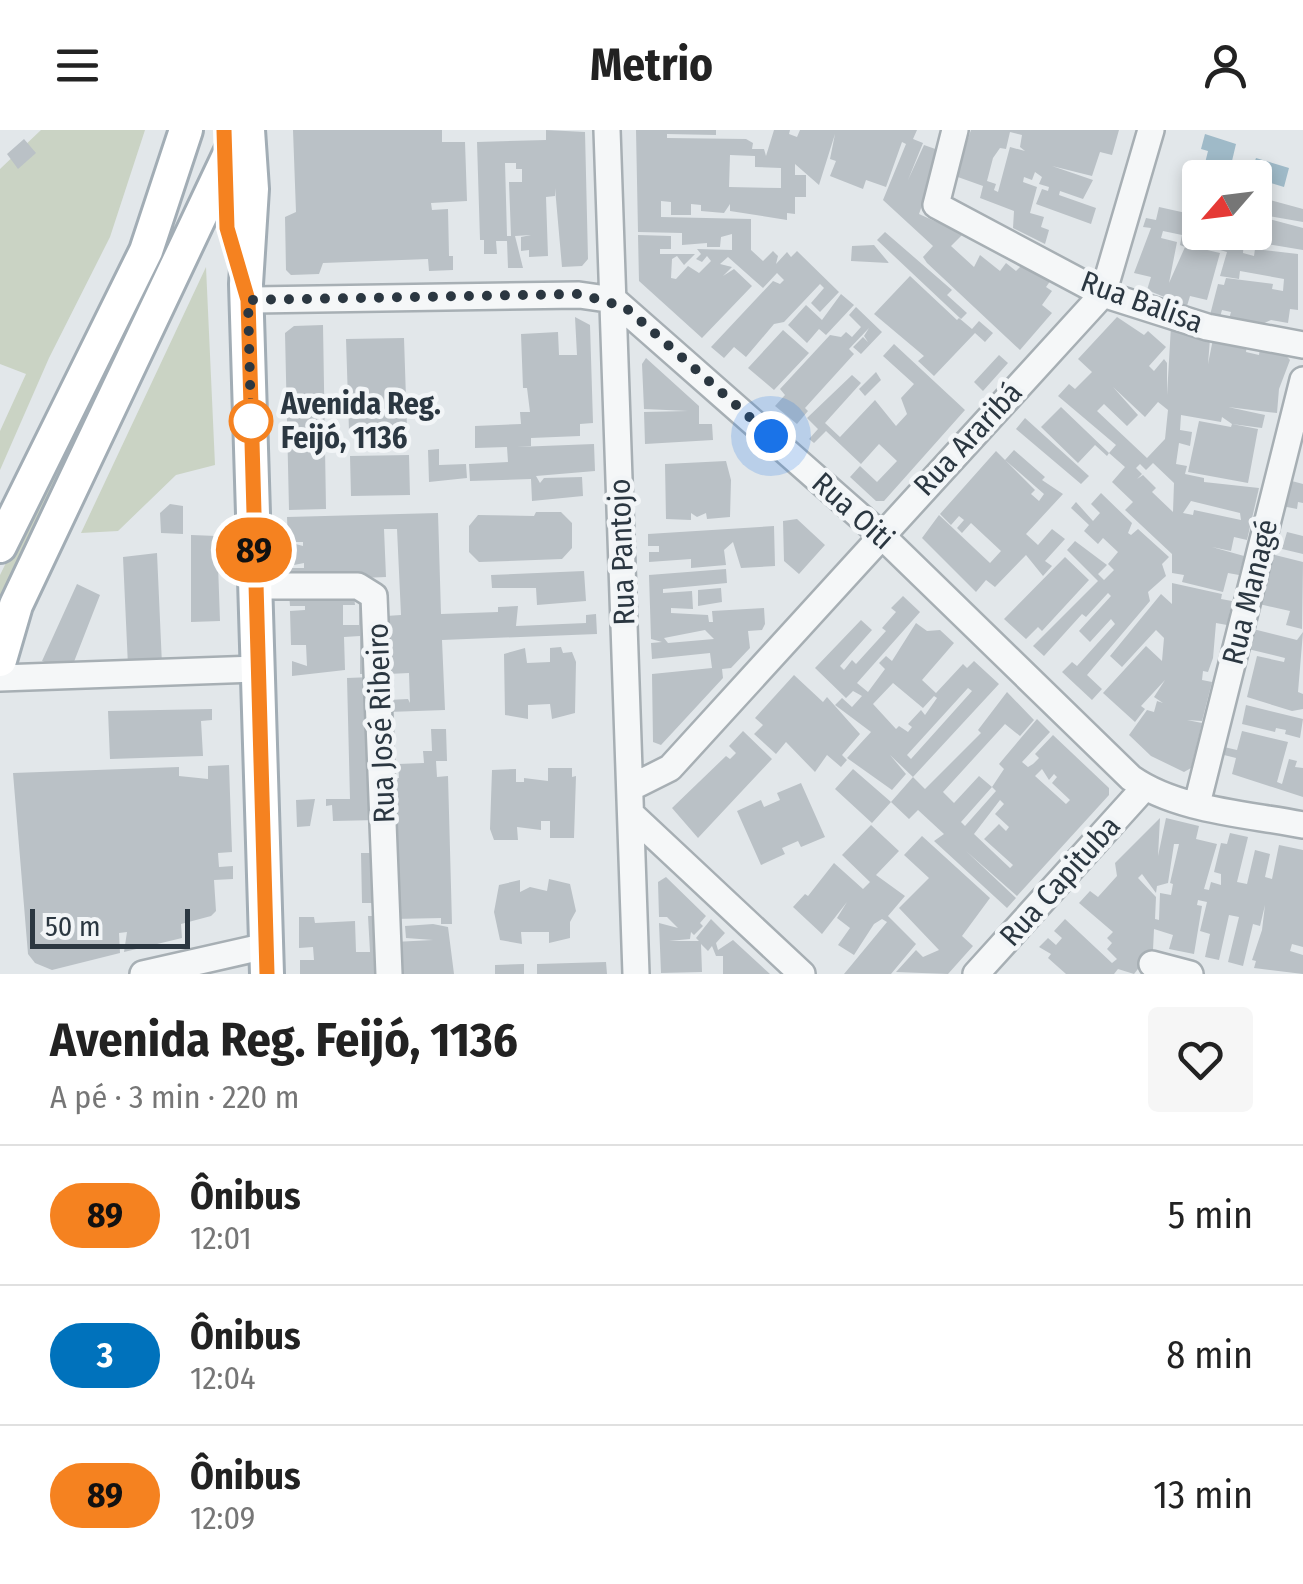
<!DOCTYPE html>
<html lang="pt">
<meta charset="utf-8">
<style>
body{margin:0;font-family:"Fira Sans Condensed",sans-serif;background:#f6f6f6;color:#222;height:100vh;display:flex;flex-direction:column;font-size:38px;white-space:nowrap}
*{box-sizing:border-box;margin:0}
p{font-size:32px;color:#767676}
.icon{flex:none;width:55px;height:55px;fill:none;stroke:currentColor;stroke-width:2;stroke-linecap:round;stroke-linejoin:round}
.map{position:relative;height:844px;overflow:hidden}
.details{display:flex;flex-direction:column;background:#fff;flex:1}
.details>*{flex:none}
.badge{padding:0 20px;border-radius:32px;font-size:35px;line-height:65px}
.needle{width:65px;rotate:242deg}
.controls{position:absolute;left:1182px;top:30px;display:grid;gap:20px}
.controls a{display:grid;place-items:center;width:90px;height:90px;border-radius:10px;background:#fff;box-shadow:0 5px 15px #0003;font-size:50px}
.scale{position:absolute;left:30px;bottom:25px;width:160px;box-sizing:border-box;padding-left:10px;border:5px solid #2b3741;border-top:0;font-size:28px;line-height:35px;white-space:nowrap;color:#2b3741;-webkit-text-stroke:8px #f2f5f7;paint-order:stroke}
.you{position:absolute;width:50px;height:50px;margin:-25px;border:8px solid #fff;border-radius:50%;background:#1a73e8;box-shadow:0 0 0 15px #1a73e833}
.map>.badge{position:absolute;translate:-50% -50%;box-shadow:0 0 0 5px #fff}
.round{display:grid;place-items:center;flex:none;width:105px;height:105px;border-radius:10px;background:#f6f6f6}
.headline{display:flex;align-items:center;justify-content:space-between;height:170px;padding:0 50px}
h1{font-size:48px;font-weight:700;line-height:75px}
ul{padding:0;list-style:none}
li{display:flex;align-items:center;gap:30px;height:140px;padding:0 50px;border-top:2px solid #e0e0e0}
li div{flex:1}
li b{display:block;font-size:38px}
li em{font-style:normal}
li .badge{min-width:110px;font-weight:700;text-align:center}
header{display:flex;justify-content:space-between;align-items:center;height:130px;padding:0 50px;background:#fff;font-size:45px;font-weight:700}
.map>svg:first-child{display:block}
.green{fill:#cad3c4}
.water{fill:#9fbac8}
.building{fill:#bac1c6;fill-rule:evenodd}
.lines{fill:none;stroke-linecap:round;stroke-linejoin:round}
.minor-casing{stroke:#a7afb4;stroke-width:30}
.major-casing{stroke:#a2adb5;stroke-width:38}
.minor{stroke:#f5f7f8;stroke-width:25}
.major{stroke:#fff;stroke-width:32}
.line-casing{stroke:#fff;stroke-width:22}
.line{stroke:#f58220;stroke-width:15}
.walk{stroke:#2b3741;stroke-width:10;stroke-dasharray:0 18}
.stop-dot{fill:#fff;stroke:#f58220;stroke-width:5}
.labels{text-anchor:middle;stroke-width:9;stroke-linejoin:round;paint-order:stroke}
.street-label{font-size:30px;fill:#2b3741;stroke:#f2f5f7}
.stop-label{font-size:30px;font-weight:bold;fill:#2b3741;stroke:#f2f5f7;text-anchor:start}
</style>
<header><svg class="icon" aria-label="menu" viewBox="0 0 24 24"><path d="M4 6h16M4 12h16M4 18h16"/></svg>Metrio<svg class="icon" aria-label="person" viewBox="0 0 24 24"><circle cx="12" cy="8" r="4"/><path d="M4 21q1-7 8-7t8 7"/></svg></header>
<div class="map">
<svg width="1303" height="844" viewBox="0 0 1303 844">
<rect width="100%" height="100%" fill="#e2e7ea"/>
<path class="green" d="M41 0H145L110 107 49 228 0 340V301L26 244 0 234V39Z
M206 137 215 335 176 345 118 401 81 403Z
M149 144 157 148 0 477V445Z"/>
<path class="water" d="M1205 4 1236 14 1232 31 1253 37 1256 28 1289 38 1284 57 1205 33 1208 21 1201 19Z"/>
<path class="building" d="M293 0H442V12H465L467 71 431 73 432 80 448 79 449 126H453V140L429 141 428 129 323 133 319 144 291 145 286 140 285 87 296 82Z
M546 0 585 2 588 129 582 136 562 137 555 58V66L546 67 548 126 529 127V120L521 121V107L531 105 515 106 523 138H508L507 111H496L497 124H484V110H480L477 12 546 10ZM505 33H516V39H522V52H509L511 106H507Z
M636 0H716V5L667 4V8L746 9 753 13 752 19H764L766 26 774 0H790L789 4 797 7 800 0H917L913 9 923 13 908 50 924 15 941 21 919 84 963 104 951 116 974 137 980 125 1000 141 1006 133 1016 141 1022 135 1051 150 1046 157 1052 161 1042 175 1052 183 1020 220 927 133 923 127 933 116 883 70 906 14 902 12 886 57 866 50 863 59 830 46 836 31 830 29 835 4 819 55 795 34V45H806V67H795V84L787 83V90L730 81V74L724 83 701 81V75L691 74V85H671V72L661 71V87L751 89V120L763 131 773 121 778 126 776 134 787 122 791 127 797 121 839 162 820 182 811 173 824 158 820 154 784 192 774 194 746 227 734 217 724 228 711 217 773 151 780 154 784 150 777 143 763 158 728 127 720 134 732 137 723 146 734 139 752 156 702 208 639 151 638 105 671 106V119H660V124H695L684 135 677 126 672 129 671 148 676 149 688 136 699 143 711 131 707 126 702 132 696 129 701 124 697 119 732 120V104L721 107 720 117H707V113L682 115V103L638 102ZM730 25 755 26V37L781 38V58L729 57Z
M971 0H1119L1112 25 1100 22 1092 46 1052 36 1093 50 1083 69 1060 61 1059 65 1096 78 1091 94 1036 74 1042 59 1048 61 1049 57 1039 54 1042 47 1035 42 1032 50 1024 47 1023 52 1037 57 1030 83 1044 87 1041 97 1049 100 1045 114 1013 98 1014 81 980 68 983 56 955 46ZM1010 2 1022 5 1020 17 1025 21 1010 17 998 62 994 60 996 54 987 51 993 28 1000 18 1006 19Z
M24 9 36 23 18 39 7 24Z
M1255 66 1303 79V92L1262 85 1264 77 1255 75Z
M1159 77 1195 85 1200 79V91L1193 94 1200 95V102H1222L1219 113 1206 110 1203 119 1220 123 1207 170 1190 166 1187 176 1147 160 1151 147 1134 143 1151 98 1143 97 1146 88 1156 90ZM1163 101 1182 105 1180 115 1185 117 1169 153 1177 112 1161 108Z
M1269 89 1303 98V120L1244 110 1243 123 1254 126 1255 119 1298 124V180L1290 179 1288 193 1271 190 1260 195 1229 189 1231 182 1222 180 1220 187 1210 185 1218 154 1224 155 1226 148 1273 154 1272 159 1283 161 1284 149 1240 141 1239 149 1220 146 1227 122 1220 120 1222 113 1229 115 1232 102 1253 105 1256 94H1267Z
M885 102 952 160 947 165 967 183 961 189 877 110Z
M874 115 889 133 851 131 852 116Z
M910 146 957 190 959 188 972 199 979 191 993 203 985 212 975 203 934 246 918 231 924 226 874 184Z
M841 164 854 175 826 205 819 199 807 213 788 195 806 175 822 190Z
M856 177 882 202 861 224 853 217 863 207 868 212 864 206 869 198 849 219 854 224 805 278 808 281 797 294 775 276 785 265 780 259 830 205 841 207 846 202 852 207 861 197 849 185Z
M575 187 590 195 593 293 580 294V306L531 308V316L517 317 594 314 595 341 536 346 540 353 544 348 582 347 583 366 532 371 531 349 470 351 469 334 508 332 507 317 475 318V296L521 294 520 282H530L527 258H523L521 204 558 202 559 225H577Z
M1117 187 1144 205 1148 201 1166 217 1149 236 1154 241 1164 229 1167 233V265L1171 196 1210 209 1208 234 1213 209 1247 215 1246 222 1259 225 1260 218 1283 222 1290 230 1279 259 1277 283 1228 277 1265 285 1262 298 1232 294 1258 299 1248 353 1188 342 1199 291 1231 297 1232 294 1222 287 1221 292 1181 285 1180 300 1192 302 1190 316 1179 313 1176 334 1187 336 1185 344 1204 348V352L1259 358 1247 410 1234 407 1231 421 1212 417 1244 426 1239 445 1228 443 1223 462 1182 452 1184 445 1172 443V424L1125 380 1133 372 1112 352 1125 337 1109 323 1116 315 1058 266 1069 254 1075 259 1092 242 1078 229ZM1113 257 1145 287 1158 272 1168 280 1165 309 1147 328 1097 281 1104 274 1127 296 1138 285ZM1153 333 1174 353 1173 382 1152 362 1156 358 1143 345 1137 349 1142 344 1136 338 1140 334 1146 340ZM1191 371 1240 383 1241 390 1194 380 1193 385 1183 383Z
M323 195 326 379 289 380 285 203 294 196Z
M783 200 809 223 774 260 748 238Z
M404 208 407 299 349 301 346 209Z
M894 214 965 280 884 371H876L850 347 860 336 877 352 897 331 879 314 861 334 826 301 814 313 809 309 818 299 807 288 852 245 861 253 825 293 840 307 875 270 896 296 907 284 901 268 914 254 883 226Z
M999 225 1008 233 983 261 974 252Z
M646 228 699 276V294H712L713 310 645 314 644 282 688 281 644 279 642 234Z
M876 242 881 250 865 266 859 259Z
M1061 277 1109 323 1107 326 1095 315 1078 333 1041 297Z
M1025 288 1089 346 1081 354 1016 299Z
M439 319V335L466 334 467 348 429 352 428 320Z
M1014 320 1045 347 1042 350 1063 364 1026 404 1038 415 1052 399 1065 409 1045 431 1052 436 1043 446 1026 425 995 457 986 450 976 462 922 408 939 385 990 433 1001 421 971 393 962 403 957 398 964 390 959 386 951 395 940 384 996 321 1035 360 1031 364 1039 371 1044 364 1005 330Z
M409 325 410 365 351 366 350 326Z
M726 331 731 350 730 387 707 389 706 383 697 387 691 383V390L666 389 665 334Z
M1288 350 1303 354V373L1298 372 1297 379 1282 376Z
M1101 363 1132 393 1128 403 1131 405 1138 399 1169 427 1162 434 1166 446 1148 462 1150 471 1087 545 1102 559 1092 570 1062 542 1072 532 1077 536 1115 494 1111 489 1090 512 1079 501 1111 466 1108 463 1086 487 1082 484 1044 526 1033 516 1098 451 1067 420 1075 411 1107 435 1098 444 1104 450 1114 440 1108 434 1118 422 1103 408 1098 414 1084 401 1089 395 1071 378 1076 372 1093 391 1100 383 1091 374Z
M170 374 183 376V404L161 403 160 383Z
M536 382H561L572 393V418L562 429 479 432 469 422V396L478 385 534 386Z
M438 383 441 484 498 482V477L518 476 516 496 586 493V485L596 484 597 504 442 510 445 580 388 582V570L408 569 410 573 409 543 388 544 386 486 401 485 397 399H384L386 447 290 451 289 438H304V433L289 436 288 412 303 416V412H288L287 387Z
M797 389 825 415 799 444 784 431 783 391Z
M774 396 775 436 741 438 733 412 724 420 726 435 691 438V429L649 432V422H659V416H648V404Z
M1287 402 1303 406V424L1282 419Z
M191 405 217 406 220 491 191 492Z
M157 423 162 535 128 536 123 427Z
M1271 424 1303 432 1302 499 1286 495 1290 481 1259 474Z
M1065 427 1089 450 1042 501 1038 497 1026 509 1004 489Z
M726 439 727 453 663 459V463L692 461 693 479 671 478V483L708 485 709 492H713L712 481 764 478 765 494 762 500 748 501 750 518 731 538 722 539 723 548 661 615 653 612 652 544 712 538 710 523 652 529 651 513 662 512 651 509 649 445ZM705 500 714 509 668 513 664 508Z
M584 441 586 471 537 475 536 458H492L491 445Z
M1172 453 1222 464 1221 469 1232 471 1227 495 1216 493 1213 528 1208 542 1203 541 1202 550 1212 552 1202 591 1187 590 1202 593 1191 638 1184 642 1151 626 1129 605 1147 580 1154 582 1157 571 1163 573 1154 567 1165 550 1141 576 1145 579 1135 592 1103 563 1146 516 1162 531 1164 508 1156 500 1122 537 1110 526 1161 464 1172 474Z
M77 454 100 465 70 542 42 531Z
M721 458 722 472 698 476V460Z
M366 461 374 544H360V506L344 507 345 540 292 546V531L307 536 306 515H291L290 481 305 480V476H290L289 463ZM354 466H359V495H343V475H355Z
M903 466 920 482 857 553 868 562 885 539 879 533 886 526 892 531 916 493 927 501 940 500 954 513 922 550 936 563 963 534 967 538 974 531 999 554 913 647 890 625 906 644 892 660 847 628 871 602 835 575 842 568 852 577 862 566 853 561 846 568 815 538 861 490 872 500 840 536 844 540 852 530 856 534 886 501 882 498 896 482 891 478ZM893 553 923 578 934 566 937 568 925 585 921 580 908 594 912 597 908 602 899 596 896 599 873 574ZM968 558 972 561 911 629 907 625Z
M1253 499 1297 510 1303 502 1298 562 1303 564V579L1292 581 1247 567 1257 526 1284 532 1285 528 1248 519Z
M561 517 563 523 572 522 576 532 575 583 552 589 550 574 528 575V589L505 585 504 524 525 518 527 533 550 532V518Z
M794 545 823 572 827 567 860 604 842 625 847 630 841 637 827 625 815 642 786 612 776 624 754 604 763 595 755 588Z
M372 547 378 690 333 691 332 675 326 676V669H350L347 548Z
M1007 562 1034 590 1020 606 1005 594 943 662 954 673 979 646 992 657 1004 639 999 634 1037 589 1050 602 1022 632 1028 637 1033 634 1039 628 1035 624 1053 605 1109 658V665L1017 766 966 721 1016 768 1007 778 934 711 944 704 918 680 909 689 891 672 913 647 925 659 981 603 978 600ZM1042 639 1049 650 1054 644 1057 647 1052 653 1070 670 1066 674 1035 646ZM992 657 996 661 965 696 961 692ZM1000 670 1004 674 995 684 1009 697 1006 701 999 694 984 709 1013 735 1010 738 974 704Z
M1246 575 1303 589 1300 608 1285 604 1286 600 1276 598 1275 602 1242 594Z
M212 579V590L201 591 203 626 110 629 108 581Z
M431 599H446L447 631H436L437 647 448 646 452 794H441V788L393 789 390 648H399L398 634 424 633 423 621H432Z
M743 601 772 629 698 708 672 678 726 626 730 629 736 623 729 616Z
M1242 601 1288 612 1277 652 1282 654 1289 629 1297 631 1295 637 1303 638V667L1232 644 1236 628 1224 625V617L1237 620Z
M229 635 232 722 218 723 219 737 233 736V749L214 750 216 781 211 786 181 794 182 808 124 822 127 802 119 803 120 823 52 840 35 833 28 824 13 643 179 637V646L208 649V636Z
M548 638H572V647L576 646 574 708H550V691H541V700L517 697 518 710H494L490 699 492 640 516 639V652H524V648L548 651Z
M853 639 891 672 872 693 835 659Z
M801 653 825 707 801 717 798 711 782 718 785 724 761 735 737 681 761 670 764 677 780 670 777 663Z
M315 669 310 696 297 697 296 670Z
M1160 688 1158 726 1166 688 1199 696 1196 709 1217 714 1204 759 1209 760 1211 752 1221 755V744L1214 742 1221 713 1227 714 1230 703 1248 707 1237 752 1247 754 1255 720 1270 724 1265 747 1272 749 1279 715 1303 720V817L1292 814 1290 821 1303 825V844L1254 838 1256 831 1252 830 1262 800 1265 775 1260 796 1253 794 1243 836 1228 832 1239 787 1229 785 1219 830 1205 827 1210 804 1200 801 1207 772 1198 770 1197 775 1202 776 1194 824 1169 819 1173 805 1154 799 1153 820 1134 844 1118 839 1114 844H1066L1048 828 1051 824 1039 817 1048 808 1056 815 1062 808 1054 801 1065 789 1112 833 1117 829 1107 819 1112 813 1107 808 1113 802 1079 773 1090 761 1098 767 1117 746 1115 733ZM1174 714H1179L1170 753 1173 754 1171 765 1160 763 1159 790 1155 789 1156 767 1138 748 1142 744 1156 763 1157 756 1168 753Z
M871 695 899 721 876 745 905 766 888 786 916 814 891 844H844L887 792 882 789 874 794 854 825 838 815 850 798 837 788 847 772 822 804 793 777 805 764 808 766 834 733 863 759 870 752 842 725Z
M922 706 990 768 962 806 973 816 948 844 896 842 916 820 923 827 939 820 899 778 929 748 904 725Z
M361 723H379L383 844H300V830H314L313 817 299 818V787H314L315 793 355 791 356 822H370L368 786H373V773H362Z
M666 747 706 786 700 793 703 796 694 805 691 802 690 809 669 811H699L696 808 711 789 725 803 716 813 718 820 733 810 770 844H723V826H716L712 816 708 821 701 814 702 842 661 843 659 793 678 798 667 787H659L658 752Z
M549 749 570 754 576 781 570 792V808L549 813V802H521L522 814 500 810 494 782 499 755 520 750V762L530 757 547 761Z
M433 794 448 797 454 844H403L394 830V812L433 810 406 808 405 796Z
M606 832 607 844H537V834Z
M524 834V844H495V835Z"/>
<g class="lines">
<defs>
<path id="minor" d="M607 0 636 844
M955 0 936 75 1103 164 1207 197 1303 215
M247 170 579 165 614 170 880 404 1131 648C1178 681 1248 684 1303 695
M255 456H358L374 466 389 844
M0 548 257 539
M630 658 670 638 1103 164 1151 0
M1197 674 1303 250
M631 684 802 844
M1152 834 1190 844
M143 844 266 816
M976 844 1145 657"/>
<path id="major" d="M248 0 252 59 246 154 267 844
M0 416 146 121 186 0
M0 530 16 475 241 0"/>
</defs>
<use href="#minor" class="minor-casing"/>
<use href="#major" class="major-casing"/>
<use href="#minor" class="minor"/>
<use href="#major" class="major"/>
</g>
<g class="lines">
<defs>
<path id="line" d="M224 0 227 98 248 170 267 844"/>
</defs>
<use href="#line" class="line-casing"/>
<use href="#line" class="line"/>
<path class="walk" d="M251 291 248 170 579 164 625 177 771 306"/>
</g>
<circle class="stop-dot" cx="251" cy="291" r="20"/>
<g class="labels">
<g class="street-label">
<text transform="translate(1142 172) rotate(20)" y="10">Rua Balisa</text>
<text transform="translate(968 309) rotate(-47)" y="10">Rua Araribá</text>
<text transform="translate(853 381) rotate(42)" y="10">Rua Oiti</text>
<text transform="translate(622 422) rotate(-92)" y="10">Rua Pantojo</text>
<text transform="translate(1250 462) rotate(-76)" y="10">Rua Managé</text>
<text transform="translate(381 593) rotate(-92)" y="10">Rua José Ribeiro</text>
<text transform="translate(1060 751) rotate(-48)" y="10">Rua Capituba</text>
</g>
<g class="stop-label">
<text x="281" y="284">Avenida Reg.<tspan x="281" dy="34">Feijó, 1136</tspan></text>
</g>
</g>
</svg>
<div class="controls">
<a><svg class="needle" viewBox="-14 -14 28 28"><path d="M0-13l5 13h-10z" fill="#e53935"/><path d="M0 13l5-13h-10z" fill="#767676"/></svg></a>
</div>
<div class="scale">50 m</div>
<div class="you" style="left:771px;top:306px"></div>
<b class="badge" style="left:254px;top:420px;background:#f58220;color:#111">89</b>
</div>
<section class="details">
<div class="headline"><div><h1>Avenida Reg. Feijó, 1136</h1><p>A pé · 3 min · 220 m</p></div><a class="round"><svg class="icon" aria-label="heart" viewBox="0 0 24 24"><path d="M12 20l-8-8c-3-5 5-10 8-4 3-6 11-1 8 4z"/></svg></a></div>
<ul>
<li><span class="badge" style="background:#f58220;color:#111">89</span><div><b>Ônibus</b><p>12:01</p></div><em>5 min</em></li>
<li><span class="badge" style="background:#0072bc;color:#fff">3</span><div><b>Ônibus</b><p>12:04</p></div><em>8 min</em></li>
<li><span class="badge" style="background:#f58220;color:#111">89</span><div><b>Ônibus</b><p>12:09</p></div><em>13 min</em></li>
</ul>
</section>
